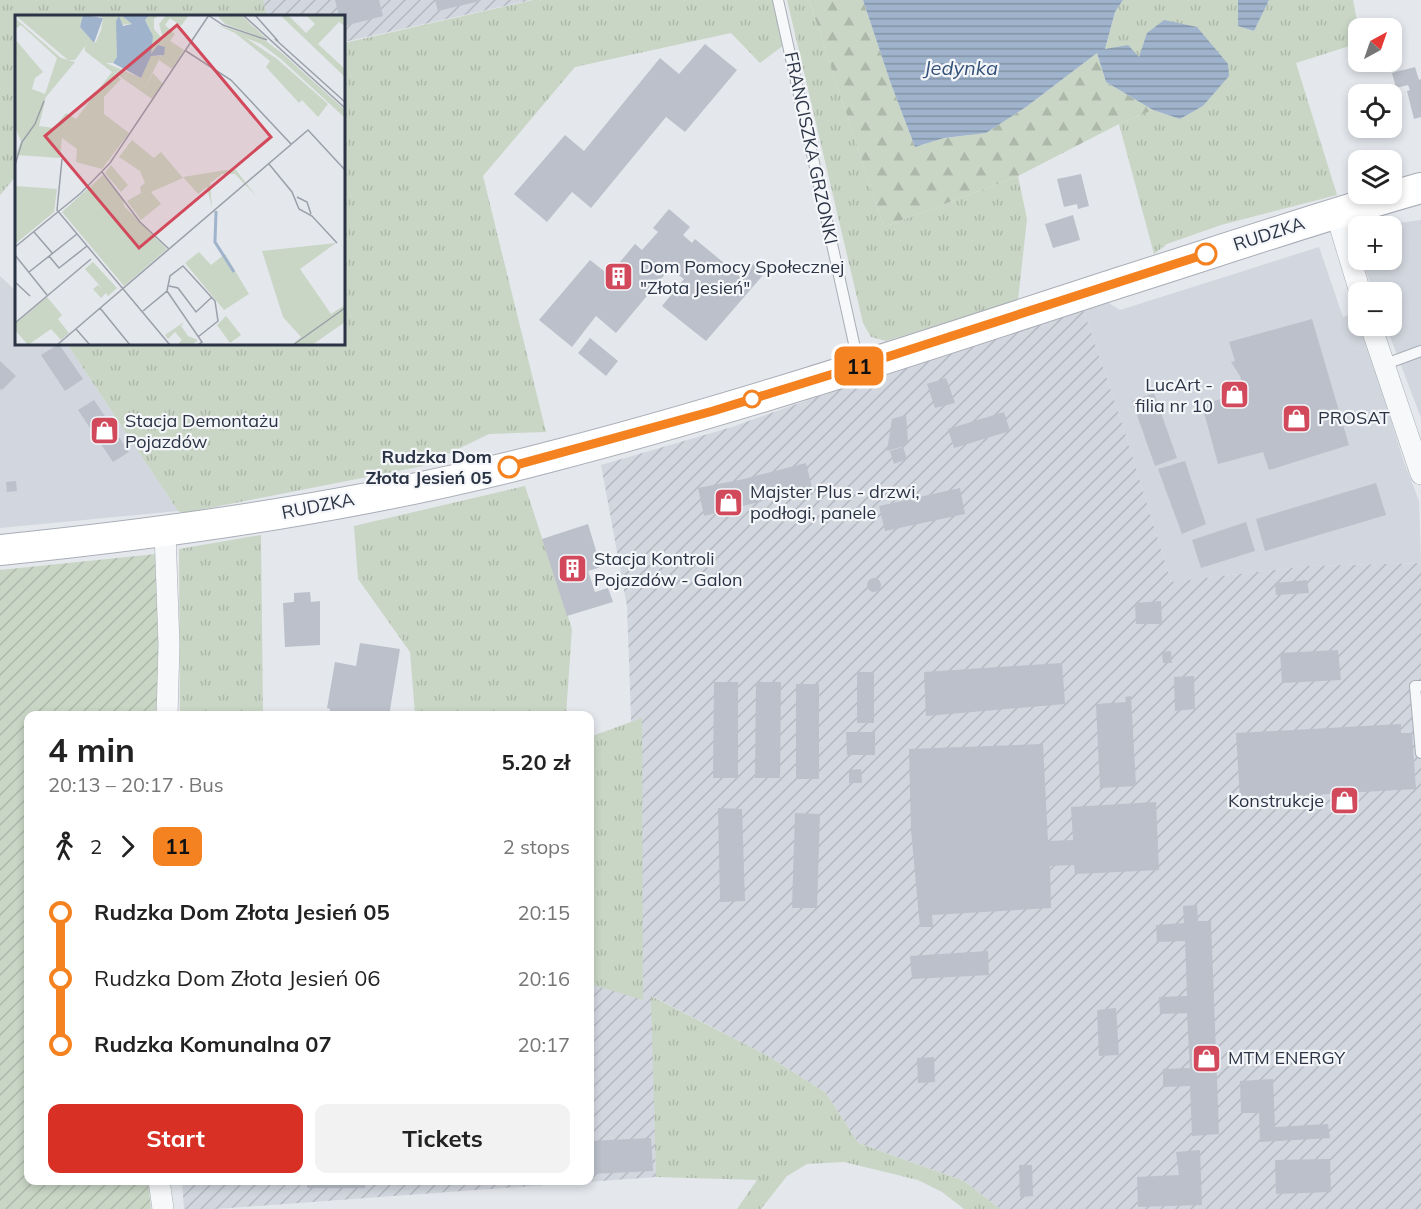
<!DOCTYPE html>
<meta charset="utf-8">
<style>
body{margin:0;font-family:Mulish,sans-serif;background:#f2f2f2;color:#222;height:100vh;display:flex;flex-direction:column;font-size:22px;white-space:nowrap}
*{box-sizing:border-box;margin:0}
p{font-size:20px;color:#767676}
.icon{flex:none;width:33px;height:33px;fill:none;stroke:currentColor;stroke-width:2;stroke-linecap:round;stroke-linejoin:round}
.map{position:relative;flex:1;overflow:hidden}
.drawer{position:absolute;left:24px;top:711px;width:570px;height:474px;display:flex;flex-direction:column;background:#fff;border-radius:12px;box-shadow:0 3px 9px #0003}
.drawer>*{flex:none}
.badge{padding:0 12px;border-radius:9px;font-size:21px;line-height:39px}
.needle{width:39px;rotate:40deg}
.fabs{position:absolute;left:1348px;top:18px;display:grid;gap:12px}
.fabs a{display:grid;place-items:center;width:54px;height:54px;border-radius:12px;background:#fff;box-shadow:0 3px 9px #0003;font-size:30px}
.map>.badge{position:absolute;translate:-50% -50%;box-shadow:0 0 0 3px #fff}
.legs{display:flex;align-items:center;gap:9px;height:66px;padding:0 24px;font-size:20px}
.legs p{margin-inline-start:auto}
.overview{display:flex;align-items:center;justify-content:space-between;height:102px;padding:0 24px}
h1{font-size:33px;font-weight:700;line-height:45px}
.action{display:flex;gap:12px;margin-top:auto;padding:12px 24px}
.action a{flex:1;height:69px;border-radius:12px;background:#d93025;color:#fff;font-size:24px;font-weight:700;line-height:69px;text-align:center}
.action a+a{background:#f2f2f2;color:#222}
ul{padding:0 24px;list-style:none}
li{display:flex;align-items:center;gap:21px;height:66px;font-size:22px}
li i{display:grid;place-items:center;width:9px;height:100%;margin:0 8px;background:currentColor}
li i::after{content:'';width:15px;height:15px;margin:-8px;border:4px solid;border-radius:50%;background:#fff}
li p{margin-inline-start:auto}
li:first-child i{background:linear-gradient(#0000 50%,currentColor 0)}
li:last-child i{background:linear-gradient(currentColor 50%,#0000 0)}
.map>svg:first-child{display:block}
.built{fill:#d2d6de}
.industrial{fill:url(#industrial-furrows)}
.grass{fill:url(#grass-tufts)}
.forest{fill:url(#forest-firs)}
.garden{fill:url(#garden-furrows)}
.water{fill:url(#water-rules)}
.building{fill:#bbc0ca}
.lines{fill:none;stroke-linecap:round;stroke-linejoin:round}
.lane-casing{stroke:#a9aeb7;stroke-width:12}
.street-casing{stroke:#a9aeb7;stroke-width:22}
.secondary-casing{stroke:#a9aeb7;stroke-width:32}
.lane{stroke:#f7f8fa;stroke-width:10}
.street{stroke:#f7f8fa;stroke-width:21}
.secondary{stroke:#fff;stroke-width:30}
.line-1-casing{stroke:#fff;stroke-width:14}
.line-1{stroke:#f58220;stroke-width:9}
.stop-1-dot{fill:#fff;stroke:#f58220;stroke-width:3}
.labels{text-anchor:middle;stroke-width:4.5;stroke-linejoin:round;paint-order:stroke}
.street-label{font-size:18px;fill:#2b3445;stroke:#f4f6f9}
.poi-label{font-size:18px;fill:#2b3445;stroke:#f4f6f9;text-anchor:start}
.stop-label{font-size:18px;font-weight:bold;fill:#2b3445;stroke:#f4f6f9;text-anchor:end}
.water-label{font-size:20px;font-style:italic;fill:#34527a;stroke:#f4f6f9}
.inset-river{fill:none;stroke:#9fb4cc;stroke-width:3}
.inset-road{fill:none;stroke:#9a9fa9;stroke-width:1.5}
.view{fill:#d1495b;fill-opacity:0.15;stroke:#d1495b;stroke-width:3}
.inset-edge{fill:none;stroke:#2b3445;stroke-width:3}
</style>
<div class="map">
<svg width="1421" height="1209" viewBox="0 0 1421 1209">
<defs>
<pattern id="industrial-furrows" width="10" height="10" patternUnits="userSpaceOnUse" patternTransform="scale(1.5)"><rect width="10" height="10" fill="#d2d6de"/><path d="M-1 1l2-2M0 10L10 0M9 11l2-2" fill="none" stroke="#b4b8c0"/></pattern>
<pattern id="grass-tufts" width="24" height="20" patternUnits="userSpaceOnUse" patternTransform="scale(1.5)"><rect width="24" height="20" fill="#c9d6c5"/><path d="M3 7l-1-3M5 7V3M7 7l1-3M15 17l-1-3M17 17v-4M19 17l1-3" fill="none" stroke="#adb8ab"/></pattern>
<pattern id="forest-firs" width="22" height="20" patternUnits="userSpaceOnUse" patternTransform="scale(1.5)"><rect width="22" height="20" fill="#c9d6c5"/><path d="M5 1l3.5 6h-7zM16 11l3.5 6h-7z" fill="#adb8ab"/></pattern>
<pattern id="garden-furrows" width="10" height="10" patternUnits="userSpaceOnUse" patternTransform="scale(1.5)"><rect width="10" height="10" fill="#c9d6c5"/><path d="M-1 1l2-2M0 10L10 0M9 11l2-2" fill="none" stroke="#adb8ab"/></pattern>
<pattern id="water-rules" width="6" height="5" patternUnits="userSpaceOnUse" patternTransform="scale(1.5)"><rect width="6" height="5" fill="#9fb4cc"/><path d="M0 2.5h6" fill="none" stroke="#8293a7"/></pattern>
</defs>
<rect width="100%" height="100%" fill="#e4e7ec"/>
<path class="built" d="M1421 220V418L1386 326H1392V292H1374L1361 260H1392V226H1375Z
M1319 247 1343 317 1358 312 1359 326H1362L1403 459 1419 501 1421 563 1308 566 1171 582 1123 426 1083 309 1107 302 1120 310Z
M0 276 16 291V344H67L178 511 0 528Z"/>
<path class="industrial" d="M262 0H531L344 42V16H267Z
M1083 309 1123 426 1171 582 1308 566 1421 563V1209H1000L964 1181 858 1143 826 1093 768 1056 652 996 656 1177 215 1209H184L182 1181 590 1180V978L641 993 627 606 601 465 732 427 926 358Z"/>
<path class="grass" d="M0 0H263L267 16H16V176L0 195Z
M533 0H774L784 45 760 63 731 33 575 67 483 176 546 432 489 434 423 466 184 513 178 511 67 344H344V43Z
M787 0H809L884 227 1018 176 1027 219 1018 300 886 341 871 337 863 323Z
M1123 0H1238V26L1254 31 1269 0H1353L1359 31V43L1296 63 1337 195 1221 225 1167 244 1154 254 1119 124 1153 110 1180 119 1203 106 1215 92 1143 50 1139 58 1105 49 1115 12Z
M525 486 572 629 566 715H415L410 652 358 579 354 526Z
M261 535 263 715H180L179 549Z
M642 718 643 1000 590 984V735L592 736Z
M651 996 768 1056 826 1093 858 1143 964 1181 1000 1209H964L942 1192 918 1180 844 1162 807 1164 787 1176 761 1209H737L757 1180 656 1177Z"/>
<path class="forest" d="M809 0H863L891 84 915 147 944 138 986 133 1026 107 1097 53 1106 82 1153 110 1119 124 1018 176 884 227Z"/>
<path class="garden" d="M156 554 160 677 159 715 28 716V1180L148 1181 151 1209H0V570Z"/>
<path class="water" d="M863 0H1123L1115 12 1105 49 1128 45 1139 57 1147 33 1164 20 1197 27 1228 64 1229 76 1203 106 1180 119 1153 110 1106 82 1097 53 1026 107 986 133 944 138 915 147 891 84Z
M1238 0H1269L1254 31 1238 26Z"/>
<path class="building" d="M335 0H379L383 16 344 26V16H339Z
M435 0H480V1L438 11Z
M705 44 737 70 685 132 666 117 591 208 572 192 547 222 514 194 565 135 584 151 660 58 679 74Z
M1415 67 1419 80 1421 79V117L1414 119 1407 91 1410 90 1408 85 1396 88 1392 73Z
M1081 174 1089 206 1078 209 1077 204 1064 207 1057 179Z
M669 209 690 227 683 235 692 243 695 239 741 277 752 263 764 274 706 341 662 306 684 279 672 270 669 274 666 273 616 333 596 316 572 347 539 320 590 260 609 275 635 244 642 250 658 232 653 228Z
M1073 215 1080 240 1053 248 1045 224Z
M1312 319 1349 445 1269 470 1263 452 1218 464 1202 405 1245 391 1240 376 1231 362 1235 361 1229 342Z
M590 338 618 361 606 376 578 353Z
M59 344 83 379 65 391 41 355Z
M0 361 16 376 2 390 0 389Z
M946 378 955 403 935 408 927 384Z
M1154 393 1177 458 1155 466 1132 401Z
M94 400 129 452 113 462 78 410Z
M1004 412 1010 431 954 448 948 429Z
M906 415 908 441 904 446 887 451 892 419Z
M903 447 907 459 894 464 890 451Z
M1185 461 1206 524 1182 534 1158 469Z
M806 463 812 488 704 516 698 488 744 479Z
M16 481 17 491 7 492 6 482Z
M1376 483 1386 515 1265 551 1256 519Z
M960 488 965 514 885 531 879 506Z
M1246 522 1255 551 1201 568 1192 540Z
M588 524 601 567 588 571 595 592 608 588 613 602 567 616 542 539Z
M867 585a7 7 0 1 1 14 0a7 7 0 1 1-14 0Z
M1307 580 1309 593 1276 595 1275 583Z
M310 592 311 602 320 601V645L285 647 283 603 294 602V593Z
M1161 601 1162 624H1136L1135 603Z
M360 643 400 649 389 716H329L330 709 327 708 335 662 356 666Z
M1338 650 1341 680 1282 683 1280 653Z
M1171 651 1172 663H1163L1162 652Z
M1062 663 1065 704 926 716 924 672Z
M857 672H874V723H857Z
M1194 676 1195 709 1175 711 1174 677Z
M714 682H738V778H713Z
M756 682H781L780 778H755Z
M796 684H819V779H796Z
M1131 696 1136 786 1100 788 1096 704 1126 702 1125 697Z
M1401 724V733H1412L1416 789 1240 799 1236 733Z
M846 732H875V755H847Z
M1043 744 1048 841 1073 840 1071 807 1156 802 1159 870 1075 874 1074 865 1050 866 1051 908 932 915 933 927H920L911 830 909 749Z
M861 769 862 783H849V770Z
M718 808 742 809 745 901 720 902Z
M795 813 820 814 817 908H792Z
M1197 905 1198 921H1211L1219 1134 1192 1136 1190 1086 1163 1087V1069L1190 1068 1187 1013 1160 1014 1159 997 1187 996 1185 941 1157 942 1156 925 1184 923 1183 906Z
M988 951 989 975 912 979 910 956Z
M1116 1008 1119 1055 1099 1056 1097 1010Z
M934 1057 935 1082 918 1083 917 1058Z
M1273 1079 1275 1127 1328 1124 1330 1138 1260 1142 1259 1113H1241L1240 1081Z
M651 1138 653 1171 590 1174V1141Z
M1200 1150 1202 1205 1138 1207 1137 1177 1179 1175 1176 1152Z
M1330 1159 1331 1192 1276 1194 1275 1160Z
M1019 1165H1032L1033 1196 1020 1197Z
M307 1180H365V1188H307Z"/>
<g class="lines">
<defs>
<path id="lane" d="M778 0 859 366
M1383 365 1421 351
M1421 686H1415L1421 753"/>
<path id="street" d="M1336 213 1360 292
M1371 326 1421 474
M165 532 169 645 167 716
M159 1180 163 1209"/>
<path id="secondary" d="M0 550C186 531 372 504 553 456 743 407 931 344 1118 283 1219 251 1319 217 1421 188"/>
</defs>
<use href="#lane" class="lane-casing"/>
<use href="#street" class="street-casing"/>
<use href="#secondary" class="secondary-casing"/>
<use href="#lane" class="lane"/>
<use href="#street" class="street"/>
<use href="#secondary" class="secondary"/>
</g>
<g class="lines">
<defs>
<path id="line-1" d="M509 467 713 411 859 366 1206 254"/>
</defs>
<use href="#line-1" class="line-1-casing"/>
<use href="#line-1" class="line-1"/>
</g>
<defs>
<symbol id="building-square" viewBox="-11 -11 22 22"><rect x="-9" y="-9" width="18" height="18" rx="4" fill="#d1495b" stroke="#f4f6f9"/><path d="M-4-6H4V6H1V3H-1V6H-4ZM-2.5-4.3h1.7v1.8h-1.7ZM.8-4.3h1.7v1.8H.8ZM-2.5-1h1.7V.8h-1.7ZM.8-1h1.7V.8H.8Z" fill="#fff"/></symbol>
<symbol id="shop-square" viewBox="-11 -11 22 22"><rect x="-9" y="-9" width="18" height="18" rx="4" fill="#d1495b" stroke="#f4f6f9"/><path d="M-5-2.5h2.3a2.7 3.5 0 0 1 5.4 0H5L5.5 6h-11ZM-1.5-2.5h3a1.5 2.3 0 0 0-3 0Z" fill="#fff"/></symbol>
</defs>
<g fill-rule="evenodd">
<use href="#building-square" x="602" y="260" width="33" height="33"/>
<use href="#shop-square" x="1218" y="378" width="33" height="33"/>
<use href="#shop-square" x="1280" y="402" width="33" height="33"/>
<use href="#shop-square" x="88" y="414" width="33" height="33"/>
<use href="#shop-square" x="712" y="486" width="33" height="33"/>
<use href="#building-square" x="556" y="552" width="33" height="33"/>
<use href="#shop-square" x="1328" y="784" width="33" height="33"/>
<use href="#shop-square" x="1190" y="1042" width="33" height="33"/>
</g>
<g class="stop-1-dot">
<circle cx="1206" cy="254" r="10"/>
<circle cx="752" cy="399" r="8"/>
<circle cx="509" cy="467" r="10"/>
</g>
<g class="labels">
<g class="street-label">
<text transform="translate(811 148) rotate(78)" y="6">FRANCISZKA GRZONKI</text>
<text transform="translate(1269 234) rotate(-18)" y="6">RUDZKA</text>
<text transform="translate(318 506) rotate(-11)" y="6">RUDZKA</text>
</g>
<g class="poi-label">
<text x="640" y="273">Dom Pomocy Społecznej<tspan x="640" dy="21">"Złota Jesień"</tspan></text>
<text x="1213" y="391" text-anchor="end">LucArt -<tspan x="1213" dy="21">filia nr 10</tspan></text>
<text x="1318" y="424">PROSAT</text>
<text x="125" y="427">Stacja Demontażu<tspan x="125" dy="21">Pojazdów</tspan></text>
<text x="750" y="498">Majster Plus - drzwi,<tspan x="750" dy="21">podłogi, panele</tspan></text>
<text x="594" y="565">Stacja Kontroli<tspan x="594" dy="21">Pojazdów - Galon</tspan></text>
<text x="1324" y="807" text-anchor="end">Konstrukcje</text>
<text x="1228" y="1064">MTM ENERGY</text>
</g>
<g class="stop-label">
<text x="492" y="463">Rudzka Dom<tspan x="492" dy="21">Złota Jesień 05</tspan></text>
</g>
<g class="water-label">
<text x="961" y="75">Jedynka</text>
</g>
</g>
<g transform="translate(15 15)">
<rect width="330" height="330" fill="#e4e7ec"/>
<path d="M84 0H106L117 9 103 10 102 43 98 48H91L130 73 138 58 148 69 137 84 97 56 106 64 89 82V99L114 118 87 154 61 147 62 134 47 123 45 143 1 140 6 126 0 112V24L28 57 20 63 17 74 30 79 42 43 6 10 0 14V3L46 43 60 47 31 82 24 111 39 113 51 98 61 104 97 57 70 36V31L81 27 86 15 88 3ZM134 0H144L139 4V14L149 26 144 9 151 0H174L166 11 155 3 150 10 160 19 155 26 169 35 157 54 144 45 150 32 136 39 135 35 136 16 130 5ZM202 0H226L253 25 210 9ZM265 0H273L291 18 300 9 291 0H330V11L324 7 303 29 330 54V62ZM202 10 248 24 267 38 330 95V103L266 44 246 29 231 23 262 44 313 89 303 102 287 85 284 88 251 52 255 46 220 18ZM117 125 139 143 146 137 168 163 136 177 146 189 126 205 112 186 126 178 125 172 130 168 125 156 104 142ZM96 150 113 170 106 177 90 158ZM211 155H221L241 181 220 159H207L195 168 197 193 192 172 183 179 168 162ZM321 228 285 254 316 299 330 290V307L297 330H277L286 322 268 302 247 236ZM184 237 196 250 210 239 234 279 209 295 170 248ZM32 282 47 300 43 304 54 318 46 325 36 314 13 330 0 315V309Z" fill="#c9d6c5"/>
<path d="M0 0H68L65 12 79 28 70 31 60 45H53ZM136 40 146 41 130 73 91 48 126 63ZM169 307 166 311 173 321 183 325 177 330H162L167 325 160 317 153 324 150 320Z" fill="#c9d6c5"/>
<path d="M0 171 42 174 39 197 0 229Z" fill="#c9d6c5"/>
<path d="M88 160 108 184 109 191 152 234 109 271 47 197Z" fill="#c9d6c5"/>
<path d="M78 247 102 273 93 281 91 278 86 283 78 274 83 270 87 273 70 254ZM211 301 226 320 215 328 202 310Z" fill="#c9d6c5"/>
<path d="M68 0 88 3 79 28 65 12ZM106 0H134L130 5 138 21 136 39 143 30 150 32 149 40 136 41 126 63 98 48 102 42 101 6 104 1 108 11 117 9Z" fill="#9fb4cc"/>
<path class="inset-river" d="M201 196 200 227 219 257"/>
<path class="inset-road" d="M193 0 208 10 252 25M228 0 330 93M240 0 263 26M260 24 330 87M171 36 216 65 276 129M47 144 42 195 155 330M254 149 277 177 284 194 297 201 322 228M0 150 7 127 20 109 29 86M87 157 125 207 154 234M282 182 292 187 296 199M19 217 38 239M0 232 66 178 95 148 194 0M0 240 32 280M34 241 44 253 72 231M14 257 62 219M0 267 15 281M154 271 163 273 181 297 197 282M152 276 187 327 183 330M85 293 115 330M128 296 152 276 155 261 168 251 200 286 203 306 183 322M0 308 76 244M61 314 75 330M42 330 293 115 330 155M278 330 330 293"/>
<path class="view" d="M162 10 256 122 124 233 30 121Z"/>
<rect width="330" height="330" class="inset-edge"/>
</g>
</svg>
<div class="fabs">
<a><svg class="needle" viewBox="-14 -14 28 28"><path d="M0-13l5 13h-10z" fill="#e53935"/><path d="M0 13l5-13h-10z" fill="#767676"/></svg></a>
<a><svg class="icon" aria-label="locate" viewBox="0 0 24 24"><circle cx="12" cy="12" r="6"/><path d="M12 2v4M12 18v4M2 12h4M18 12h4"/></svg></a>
<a><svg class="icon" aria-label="layers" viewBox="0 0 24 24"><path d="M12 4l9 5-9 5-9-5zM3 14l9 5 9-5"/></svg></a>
<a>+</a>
<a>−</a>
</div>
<b class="badge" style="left:859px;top:366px;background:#f58220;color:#111">11</b>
<section class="drawer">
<div class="overview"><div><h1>4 min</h1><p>20:13 – 20:17 · Bus</p></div><b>5.20 zł</b></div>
<div class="legs"><svg class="icon" aria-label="walk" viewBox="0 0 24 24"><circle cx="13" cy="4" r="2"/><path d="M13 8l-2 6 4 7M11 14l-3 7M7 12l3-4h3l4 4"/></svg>2<svg class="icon" aria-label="forward" viewBox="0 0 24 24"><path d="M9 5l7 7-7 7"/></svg><b class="badge" style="background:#f58220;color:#111">11</b><p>2 stops</p></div>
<ul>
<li><i style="color:#f58220"></i><b>Rudzka Dom Złota Jesień 05</b><p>20:15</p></li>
<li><i style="color:#f58220"></i><span>Rudzka Dom Złota Jesień 06</span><p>20:16</p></li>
<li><i style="color:#f58220"></i><b>Rudzka Komunalna 07</b><p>20:17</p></li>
</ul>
<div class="action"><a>Start</a><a>Tickets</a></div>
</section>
</div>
